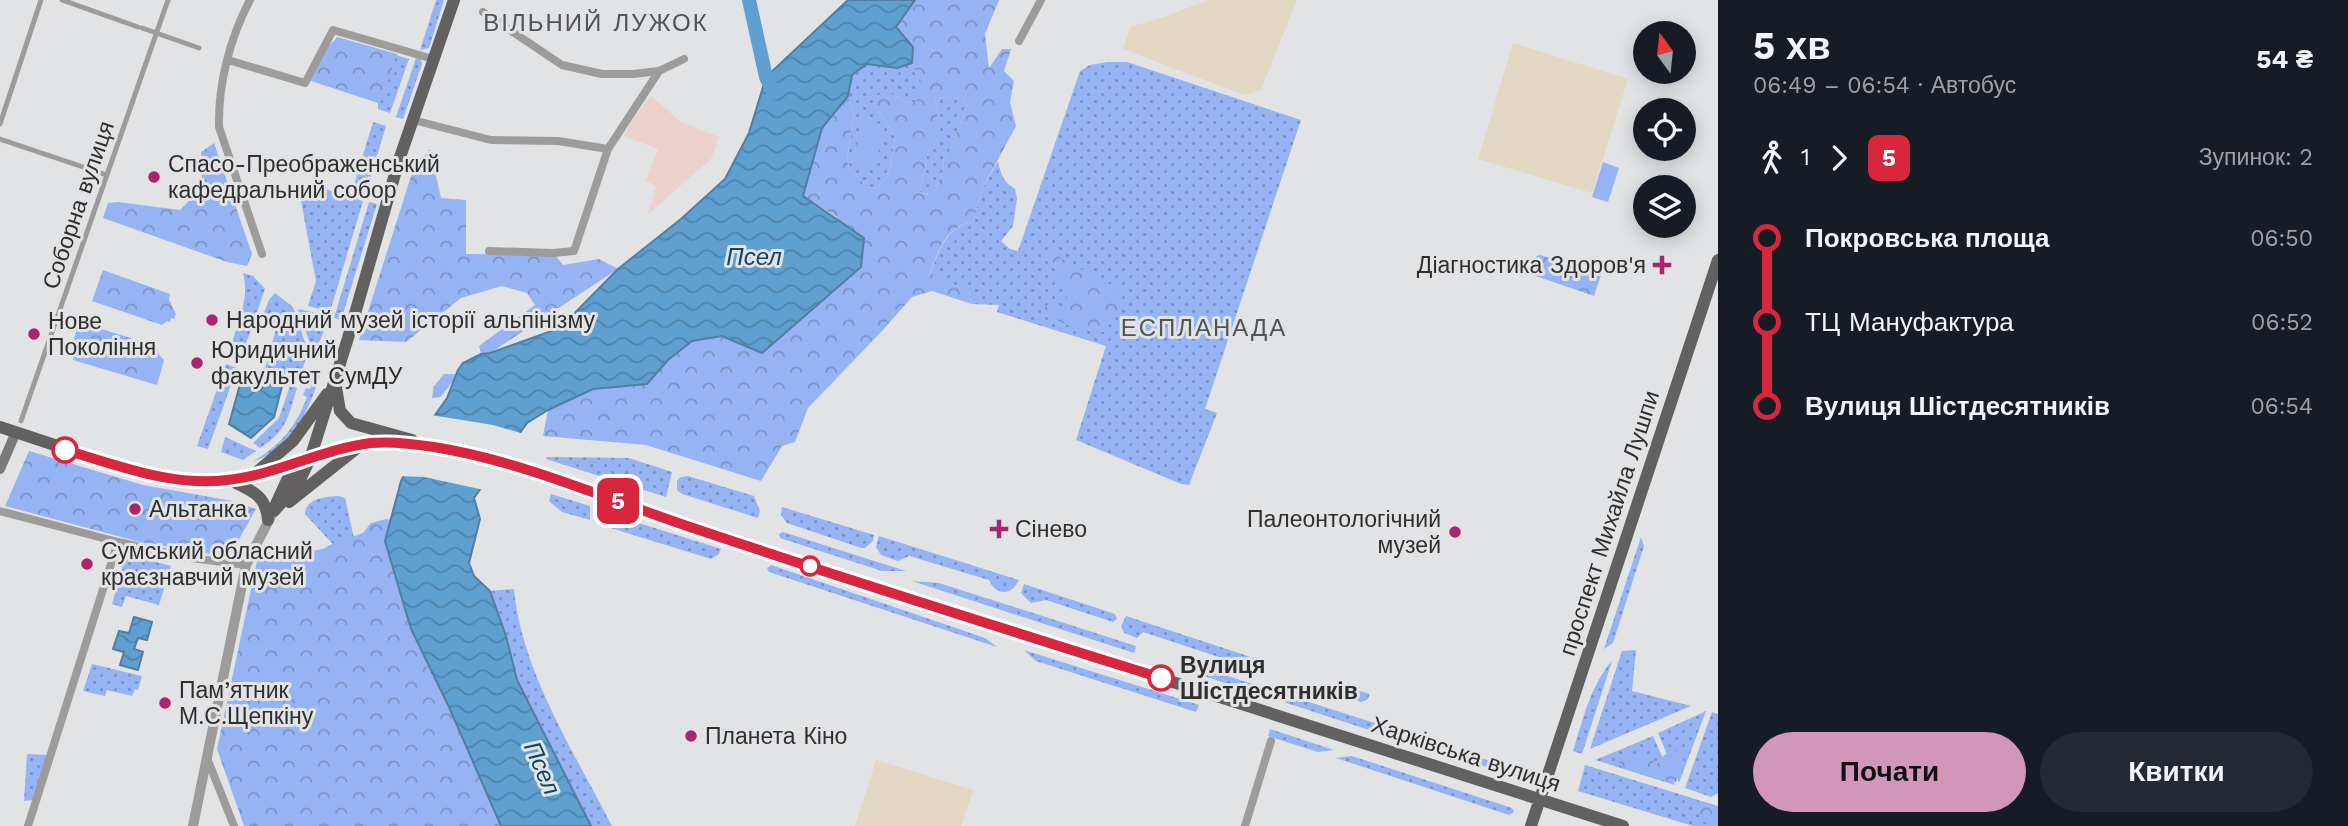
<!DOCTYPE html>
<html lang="uk">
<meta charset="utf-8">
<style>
body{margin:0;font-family:"Work Sans",sans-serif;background:#242831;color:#f1f3f6;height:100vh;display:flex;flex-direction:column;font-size:26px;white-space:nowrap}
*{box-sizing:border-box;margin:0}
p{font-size:23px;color:#9ea1a6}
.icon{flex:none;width:38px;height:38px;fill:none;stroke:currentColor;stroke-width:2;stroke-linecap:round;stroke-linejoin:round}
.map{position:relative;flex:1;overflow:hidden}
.drawer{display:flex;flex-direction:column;background:#171b24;width:630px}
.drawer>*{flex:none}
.badge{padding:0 14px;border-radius:10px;font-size:24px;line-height:46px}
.needle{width:46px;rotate:345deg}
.buttons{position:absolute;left:1633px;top:21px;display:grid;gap:14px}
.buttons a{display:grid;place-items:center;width:63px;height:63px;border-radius:50%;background:#171b24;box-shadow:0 4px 18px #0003;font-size:35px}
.map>.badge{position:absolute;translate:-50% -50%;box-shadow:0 0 0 4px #fff}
.legs{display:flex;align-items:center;gap:10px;height:77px;padding:0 35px;font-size:23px}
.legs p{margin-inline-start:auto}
.summary{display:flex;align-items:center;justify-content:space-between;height:119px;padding:0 35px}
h1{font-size:38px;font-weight:700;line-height:52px}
.button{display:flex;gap:14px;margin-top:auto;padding:14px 35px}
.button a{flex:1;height:80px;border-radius:42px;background:#d296b8;color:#111;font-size:28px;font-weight:700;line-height:80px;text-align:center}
.button a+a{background:#242831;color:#f1f3f6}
ul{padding:0 35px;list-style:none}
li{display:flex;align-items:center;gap:24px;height:84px;font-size:26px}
li i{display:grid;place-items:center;width:10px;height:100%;margin:0 9px;background:currentColor}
li i::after{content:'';width:18px;height:18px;margin:-9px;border:5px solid;border-radius:50%;background:#171b24}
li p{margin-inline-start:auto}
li:first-child i{background:linear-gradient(#0000 50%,currentColor 0)}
li:last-child i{background:linear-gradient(currentColor 50%,#0000 0)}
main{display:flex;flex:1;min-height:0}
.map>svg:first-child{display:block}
.commercial{fill:#ecd2ce}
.education{fill:#e3d8c3}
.grass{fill:url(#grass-dots)}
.forest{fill:url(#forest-crowns);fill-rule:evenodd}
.pitch{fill:#96b3f3}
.water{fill:url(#water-waves);stroke:#517ea1;stroke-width:2}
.pier{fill:#e1e3e5}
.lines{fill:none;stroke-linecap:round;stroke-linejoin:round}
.river{stroke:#5fa0d1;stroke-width:14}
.pedestrian{stroke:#9d9c9b;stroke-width:5}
.minor{stroke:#9d9c9b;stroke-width:8}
.tertiary{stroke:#9d9c9b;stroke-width:10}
.secondary{stroke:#7b7a78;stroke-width:10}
.primary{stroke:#636160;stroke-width:12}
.line-1-casing{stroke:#fff;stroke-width:16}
.line-1{stroke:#d7263d;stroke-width:10}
.poi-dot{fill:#ab256d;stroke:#e1e3e5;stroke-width:2.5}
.stop-1-dot{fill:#fff;stroke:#d7263d;stroke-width:3.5}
.labels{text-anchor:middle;stroke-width:6;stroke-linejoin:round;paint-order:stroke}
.poi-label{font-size:23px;fill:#2f2f30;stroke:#e1e3e5;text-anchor:start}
.street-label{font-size:23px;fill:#2f2f30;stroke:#e1e3e5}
.stop-label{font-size:23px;font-weight:bold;fill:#2f2f30;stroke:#e1e3e5;text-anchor:start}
.neighbourhood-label{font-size:24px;letter-spacing:2px;fill:#525356;stroke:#e1e3e5}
.water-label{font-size:24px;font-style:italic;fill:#124466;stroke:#e1e3e5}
</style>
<main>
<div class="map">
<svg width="1718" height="826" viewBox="0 0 1718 826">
<defs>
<pattern id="grass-dots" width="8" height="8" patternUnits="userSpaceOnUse" patternTransform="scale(1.75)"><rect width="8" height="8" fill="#96b3f3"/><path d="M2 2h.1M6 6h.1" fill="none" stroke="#7b92c5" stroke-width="1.8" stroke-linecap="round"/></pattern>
<pattern id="forest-crowns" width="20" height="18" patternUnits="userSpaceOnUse" patternTransform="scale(1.75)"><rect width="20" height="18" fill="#96b3f3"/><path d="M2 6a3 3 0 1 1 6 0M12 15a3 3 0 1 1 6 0" fill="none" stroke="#7b92c5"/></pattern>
<pattern id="water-waves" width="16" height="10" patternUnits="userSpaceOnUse" patternTransform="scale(1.75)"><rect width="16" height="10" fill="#5fa0d1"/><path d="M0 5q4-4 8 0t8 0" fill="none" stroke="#4f83aa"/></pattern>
</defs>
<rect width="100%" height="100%" fill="#e1e3e5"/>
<path class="commercial" d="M651 96 681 122 719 137 711 159 648 214 656 186 646 181 658 149 624 136 634 118Z"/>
<path class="education" d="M1208 0H1297L1261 90 1244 95 1123 49 1130 27 1167 16Z
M1513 43 1628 79 1592 193 1478 159Z
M876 760 973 790 961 826H855Z"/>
<path class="grass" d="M436 0H444L429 48 420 50Z
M340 38 409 59 390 113 378 109V103L311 81C317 67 324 43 340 38Z
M416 58 421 59 422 64 403 119 396 117Z
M1108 62H1127L1301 120 1205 409 1217 413 1189 485 1181 484 1076 440 1106 346 997 312 999 305 972 304 969 292 930 274C939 251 946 227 973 222L982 189 998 161C1001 174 1003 182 1015 189L1017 198 1013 226 1001 241 1010 249 1018 251 1080 71 1090 65Z
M912 63 924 86 915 102 907 103 892 94 875 105 895 137 889 175 876 188 867 187 849 168 847 160 854 113 848 96 852 75 867 64 897 68Z
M937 97 962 99 967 106 951 149 944 157 943 170 936 189 929 195 920 192 928 152 934 145 938 113 934 100Z
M373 122 386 126 366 192 353 188Z
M316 186 363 201 330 312 308 306 316 281 300 196 307 187Z
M369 202 377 204 341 320 334 318Z
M243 273 253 276 265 289 240 361 228 358C234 328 251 303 243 273Z
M275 293 293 307 308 351 301 374 290 379 265 369 276 329 261 320 269 300Z
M298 309 330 316 314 355Z
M226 364 237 368 208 449 197 446Z
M316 372 321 373C307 413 295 447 252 462 280 446 296 427 307 397L303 395 306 388 310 389Z
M290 386 297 388C288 417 287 431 260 448L253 443 279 418Z
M225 437 256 451 243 460 221 452Z
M547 457 629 458 672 472 666 497 546 459Z
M688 476 754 496 760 511 758 518 682 494 677 490V481L681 477Z
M551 494 590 506V520L562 512 549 501Z
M338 496 345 498 356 547 341 553 305 514C306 498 325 497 338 496Z
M782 507 874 535 873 541 865 548H861L787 523 781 515Z
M604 512 721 549 719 554 711 559 601 525Z
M783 532 906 571H882L780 538 779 534Z
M879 536 1019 580C1012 596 996 596 989 580L909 556 898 561 881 555 876 547Z
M1641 537 1644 546 1613 643 1604 649Z
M126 554 171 566 159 605 126 596 122 607 112 604Z
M771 565 985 638 997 647 769 572 767 568Z
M912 581 939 583 1136 646 1134 653Z
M1024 584 1115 614 1117 619 1113 622 1046 600 1031 603 1021 593Z
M514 589C521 670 575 754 612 826H591L517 680 506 636 490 591Z
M1126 616 1260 660 1255 676 1240 671 1237 663 1143 632 1137 638 1124 633 1121 626Z
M1024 650 1199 705 1196 712 1036 661Z
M1636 650 1632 691 1691 706 1590 749 1622 651Z
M1612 661 1582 754 1573 751C1583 720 1590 686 1612 661Z
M92 664 142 676 138 690 135 689 132 696 107 690 105 696 83 691Z
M1206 669 1409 734 1433 751 1204 676Z
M1333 683 1370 694 1367 700 1361 702 1337 694Z
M1706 711 1679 783 1658 733Z
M1712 712 1718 714V793L1711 797 1685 788Z
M1270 729 1334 750 1318 752 1268 736Z
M1653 736 1675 785 1595 760Z
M1438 744 1524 772 1526 776 1522 779 1462 759Z
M27 754 48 755 33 800 24 801Z
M1352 756 1512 808 1514 812 1509 815 1336 758Z
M1585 765 1718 806V826H1693L1578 791Z"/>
<path class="forest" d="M915 0H999L985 34 989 68 1002 49H1011L1004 71 1014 81 1010 102 1016 126 982 189 973 222C945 227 939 250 930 273L969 292 972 304 932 291 912 297 882 331 808 408 795 442 782 446 761 481 646 445 543 436 548 410 593 389 647 384 668 360 692 341 722 336 837 217 803 196 822 128 848 96 854 113 847 160 849 168 867 187 876 188 889 175 895 137 875 105V95L892 94 907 103 915 102 923 86 912 63 913 47 896 28ZM937 97 962 99 967 106 951 149 944 157 943 170 936 189 928 195 920 192 928 152 934 145 937 134 938 113 934 100Z
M337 37 397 54 381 102 311 80 324 55Z
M214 143 252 254 247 266 227 262 103 218 108 203 118 202 180 210 202 188 201 152Z
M430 149 441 198 466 200V254L555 255 563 265 599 259 618 269 490 353 481 354 479 346 535 305 527 293 502 286 461 298 406 342 359 340 413 170Z
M1053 242 1060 258 1117 288 1123 307 1104 332 1074 329 1041 311 1047 305 1065 306C1073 283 1053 277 1051 259 1050 254 1052 247 1053 242Z
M1540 255 1601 275 1594 296 1530 274 1536 256Z
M103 270 170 294 169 300 176 314 174 319 171 318 170 322 167 321 162 325 92 301Z
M79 322 156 346 159 355 164 360 157 385 73 360 78 343 73 342Z
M444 374H458L441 397 432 398 434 386Z
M29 451 143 485 232 501 256 509 229 557 140 542 5 506Z
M386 519 391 520 385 541 411 629 449 707 501 826H244L217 749 257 561 263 548 290 555 323 549 332 544 363 533 371 523Z
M1681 748H1685L1686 752 1676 782C1665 782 1622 770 1616 763L1636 753 1648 755 1655 764 1659 763 1664 755Z
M1696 801 1718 808V826L1700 821 1698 808 1694 802Z"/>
<path class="pitch" d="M863 120 885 125 875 168 853 163Z
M1603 162 1619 168 1608 202 1592 197Z"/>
<path class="water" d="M848 0H915L896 27 913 47 912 63 897 68 867 64 852 75 848 96 822 128 803 196 864 238 861 267 762 353 722 336 692 341 668 360 647 384 593 389 548 410 527 423 474 498 480 519 469 563 474 576 490 591 506 636 517 680 591 826H501L449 707 411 629 385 541 401 481 433 418 447 398 458 370 463 363 481 354 490 353 560 328 618 269 681 219 725 179 749 133 766 77Z
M241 381 261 390 263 386 275 383 282 386 274 417 251 438 229 424Z
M134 617 152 622 147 640 138 638 134 649 143 652 138 670 120 665 124 652 113 649 119 631 129 633Z"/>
<path class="pier" d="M431 415 493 425 524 434 484 490 424 477 399 476Z"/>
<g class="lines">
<path class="river" d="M749 0 766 77 774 93"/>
<path class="pedestrian" d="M62 0 138 27
M142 28 199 48
M0 124 41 0
M0 139 107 175
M21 421 168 0"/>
<path class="minor" d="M250 0C230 38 218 84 219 127L262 254
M483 12 562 65 602 74H633L659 71 684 59
M1019 41 1041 0
M228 60 305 83 333 30 433 59
M413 120 491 140 558 141 608 149
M489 251 553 253 574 251 608 149 659 71
M0 511 118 542 191 558 246 565
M207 758 234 826
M28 826 118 542
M1245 826 1271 741"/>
<path class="tertiary" d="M193 826 246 565 271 516"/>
<path class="secondary" d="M0 469 16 432"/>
<path class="primary" d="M336 387 340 411 351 423 412 440
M0 427 103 461 182 481 230 480 373 443 432 447 481 457 556 479 700 531 1623 826
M258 471 293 441 327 394
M230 480C251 491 266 494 268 520
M289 502 357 448
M276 504 288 478 305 463
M274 511 298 484 310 459 348 338 399 160 454 0
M1531 826 1718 260"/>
</g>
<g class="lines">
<defs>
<path id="line-1" d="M65 450C117 465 172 487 227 480 276 475 322 449 371 443 391 441 415 444 434 447 527 462 613 502 702 531 854 582 1008 630 1161 678"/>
</defs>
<use href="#line-1" class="line-1-casing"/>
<use href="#line-1" class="line-1"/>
</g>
<g class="poi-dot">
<circle cx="154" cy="177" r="7"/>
<path d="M1658.5 254.5h7v7h7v7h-7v7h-7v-7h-7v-7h7z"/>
<circle cx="212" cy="320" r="7"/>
<circle cx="34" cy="334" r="7"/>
<circle cx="197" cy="363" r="7"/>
<circle cx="135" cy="509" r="7"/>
<path d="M995.5 518.5h7v7h7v7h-7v7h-7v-7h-7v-7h7z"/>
<circle cx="1455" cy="532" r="7"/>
<circle cx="87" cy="564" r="7"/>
<circle cx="165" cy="703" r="7"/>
<circle cx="691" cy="736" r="7"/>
</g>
<g class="stop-1-dot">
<circle cx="65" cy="450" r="12"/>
<circle cx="810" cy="566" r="9"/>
<circle cx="1161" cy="678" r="12"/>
</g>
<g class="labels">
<g class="poi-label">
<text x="168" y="172">Спасо-Преображенський<tspan x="168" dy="26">кафедральний собор</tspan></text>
<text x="1646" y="273" text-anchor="end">Діагностика Здоров'я</text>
<text x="226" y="328">Народний музей історії альпінізму</text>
<text x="48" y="329">Нове<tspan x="48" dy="26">Покоління</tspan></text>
<text x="211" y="358">Юридичний<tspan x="211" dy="26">факультет СумДУ</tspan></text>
<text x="149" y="517">Альтанка</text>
<text x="1441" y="527" text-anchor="end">Палеонтологічний<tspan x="1441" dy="26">музей</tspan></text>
<text x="1015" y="537">Сінево</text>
<text x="101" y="559">Сумський обласний<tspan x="101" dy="26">краєзнавчий музей</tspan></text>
<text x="179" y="698">Пам’ятник<tspan x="179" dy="26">М.С.Щепкіну</tspan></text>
<text x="705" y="744">Планета Кіно</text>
</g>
<g class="street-label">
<text transform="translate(78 205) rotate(-71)" y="8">Соборна вулиця</text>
<text transform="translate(1609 523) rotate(-72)" y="8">проспект Михайла Лушпи</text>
<text transform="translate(1466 754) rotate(18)" y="8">Харківська вулиця</text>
</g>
<g class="stop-label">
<text x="1180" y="673">Вулиця<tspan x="1180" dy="26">Шістдесятників</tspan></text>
</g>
<g class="neighbourhood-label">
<text x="596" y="31">ВІЛЬНИЙ ЛУЖОК</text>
<text x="1204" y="336">ЕСПЛАНАДА</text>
</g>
<g class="water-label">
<text x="754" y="265">Псел</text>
<text transform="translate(542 768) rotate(66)" y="8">Псел</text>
</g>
</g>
</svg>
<div class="buttons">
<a><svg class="needle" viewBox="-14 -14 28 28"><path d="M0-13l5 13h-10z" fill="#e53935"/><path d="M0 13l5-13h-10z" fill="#9ea1a6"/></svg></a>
<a><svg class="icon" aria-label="locate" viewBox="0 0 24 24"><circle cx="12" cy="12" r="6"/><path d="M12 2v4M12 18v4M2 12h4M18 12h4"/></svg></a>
<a><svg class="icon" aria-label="layers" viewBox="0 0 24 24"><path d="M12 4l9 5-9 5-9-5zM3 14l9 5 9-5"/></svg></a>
</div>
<b class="badge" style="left:618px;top:501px;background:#d7263d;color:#fff">5</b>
</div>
<section class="drawer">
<div class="summary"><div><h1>5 хв</h1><p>06:49 – 06:54 · Автобус</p></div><b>54 ₴</b></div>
<div class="legs"><svg class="icon" aria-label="walk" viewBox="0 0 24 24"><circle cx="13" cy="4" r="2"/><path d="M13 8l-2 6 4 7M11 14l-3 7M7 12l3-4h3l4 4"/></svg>1<svg class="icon" aria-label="forward" viewBox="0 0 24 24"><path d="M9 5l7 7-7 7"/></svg><b class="badge" style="background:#d7263d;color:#fff">5</b><p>Зупинок: 2</p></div>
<ul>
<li><i style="color:#d7263d"></i><b>Покровська площа</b><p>06:50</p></li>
<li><i style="color:#d7263d"></i><span>ТЦ Мануфактура</span><p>06:52</p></li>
<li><i style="color:#d7263d"></i><b>Вулиця Шістдесятників</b><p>06:54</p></li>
</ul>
<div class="button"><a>Почати</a><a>Квитки</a></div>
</section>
</main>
